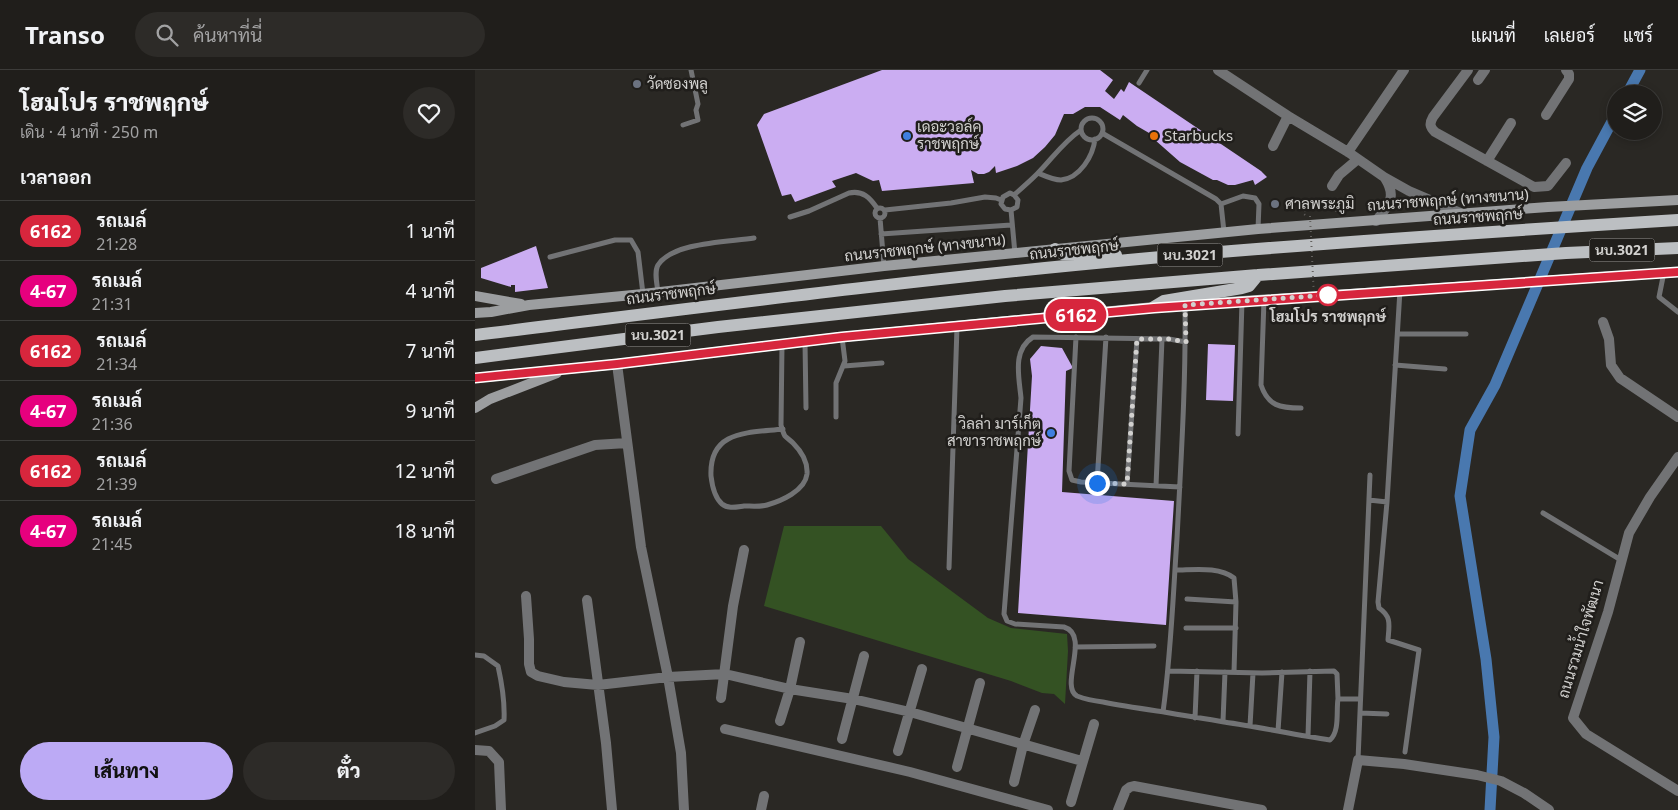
<!DOCTYPE html>
<html lang="th">
<meta charset="utf-8">
<style>
body{margin:0;font-family:"Noto Sans",Sarabun,sans-serif;background:#2d2b28;color:#f1f3f6;height:100vh;display:flex;flex-direction:column;font-size:19px;white-space:nowrap}
*{box-sizing:border-box;margin:0}
p{font-size:16px;color:#a2a2a3}
.icon{flex:none;width:28px;height:28px;fill:none;stroke:currentColor;stroke-width:2;stroke-linecap:round;stroke-linejoin:round}
.map{position:relative;flex:1;overflow:hidden}
.drawer{display:flex;flex-direction:column;background:#201e1b;width:475px}
.drawer>*{flex:none}
.badge{padding:0 10px;border-radius:16px;font-size:18px;line-height:32px}
.tools{position:absolute;left:1132px;top:15px;display:grid;gap:10px}
.tools a{display:grid;place-items:center;width:55px;height:55px;border-radius:50%;background:#201e1b;box-shadow:0 2px 8px #0003,0 0 0 1px #3d3c3a;font-size:25px}
.you{position:absolute;width:25px;height:25px;margin:-12px;border:4px solid #fff;border-radius:50%;background:#1a73e8;box-shadow:0 0 0 8px #1a73e833}
.map>.badge{position:absolute;translate:-50% -50%;box-shadow:0 0 0 2px #fff}
h2{padding:0 20px;font-size:19px;line-height:45px}
.round{display:grid;place-items:center;flex:none;width:52px;height:52px;border-radius:26px;background:#2d2b28}
.overview{display:flex;align-items:center;justify-content:space-between;height:85px;padding:0 20px}
h1{font-size:24px;font-weight:800;line-height:38px}
.cta{display:flex;gap:10px;margin-top:auto;padding:10px 20px}
.cta a{flex:1;height:58px;border-radius:30px;background:#bcaaf5;color:#111;font-size:20px;font-weight:800;line-height:58px;text-align:center}
.cta a+a{background:#2d2b28;color:#f1f3f6}
ul{padding:0;list-style:none}
li{display:flex;align-items:center;gap:15px;height:60px;padding:0 20px;border-top:1px solid #3d3c3a}
li div{flex:1}
li b{display:block;font-size:19px}
li em{font-style:normal}
li .badge{min-width:55px;font-weight:700;text-align:center}
header{display:flex;align-items:center;gap:30px;box-sizing:border-box;height:70px;padding:0 25px;background:#201e1b;border-bottom:1px solid #3d3c3a}
header strong{font-size:24px}
nav{display:flex;gap:28px;margin-inline-start:auto;font-size:18px}
.search{width:350px;height:45px;background:#2d2b28;display:flex;align-items:center;gap:12px;box-sizing:border-box;padding:0 18px;border-radius:28px;color:#a2a2a3;font-size:19px}
main{display:flex;flex:1;min-height:0}
.map>svg:first-child{display:block}
.green{fill:#345223}
.lines{fill:none;stroke-linecap:round;stroke-linejoin:round}
.canal{stroke:#4978af;stroke-width:11}
.building{fill:#cbadf2}
.path{stroke:#63615e;stroke-width:2;stroke-dasharray:1 4;stroke-linecap:butt}
.lane{stroke:#727375;stroke-width:5}
.street{stroke:#727375;stroke-width:10}
.secondary{stroke:#9c9ea0;stroke-width:10}
.primary{stroke:#bcbfc2;stroke-width:12}
.path-bridge{stroke:#63615e;stroke-width:2;stroke-dasharray:1 4;stroke-linecap:butt}
.line-casing{stroke:#fff;stroke-width:11}
.line{stroke:#d7263d;stroke-width:8}
.walk{stroke:#d2d1cf;stroke-width:5;stroke-dasharray:0 9}
.worship-dot{fill:#6b7280;stroke:#201e1b;stroke-width:2}
.shop-dot{fill:#3f7fe0;stroke:#201e1b;stroke-width:2}
.food-dot{fill:#e8710a;stroke:#201e1b;stroke-width:2}
.stop-dot{fill:#fff;stroke:#d7263d;stroke-width:2.5}
.labels{text-anchor:middle;stroke-width:5;stroke-linejoin:round;paint-order:stroke}
.shield{fill:#201e1b;stroke:#9d9b99;stroke-width:1}
.shield-label{font-size:14px;font-weight:bold;fill:#d2d1cf}
.poi-label{font-size:15px;fill:#d2d1cf;stroke:#201e1b;text-anchor:start}
.street-label{font-size:15px;fill:#d2d1cf;stroke:#201e1b}
.stop-label{font-size:15px;font-weight:bold;fill:#d2d1cf;stroke:#201e1b}
</style>
<header>
<strong>Transo</strong>
<div class="search"><svg class="icon" aria-label="search" viewBox="0 0 24 24"><circle cx="10" cy="10" r="6"/><path d="M15 15l6 6"/></svg>ค้นหาที่นี่</div>
<nav><a>แผนที่</a><a>เลเยอร์</a><a>แชร์</a></nav>
</header>
<main>
<section class="drawer">
<div class="overview"><div><h1>โฮมโปร ราชพฤกษ์</h1><p>เดิน · 4 นาที · 250 m</p></div><a class="round"><svg class="icon" aria-label="heart" viewBox="0 0 24 24"><path d="M12 20l-8-8c-3-5 5-10 8-4 3-6 11-1 8 4z"/></svg></a></div>
<h2>เวลาออก</h2>
<ul>
<li><span class="badge" style="background:#d7263d;color:#fff">6162</span><div><b>รถเมล์</b><p>21:28</p></div><em>1 นาที</em></li>
<li><span class="badge" style="background:#e6007e;color:#fff">4-67</span><div><b>รถเมล์</b><p>21:31</p></div><em>4 นาที</em></li>
<li><span class="badge" style="background:#d7263d;color:#fff">6162</span><div><b>รถเมล์</b><p>21:34</p></div><em>7 นาที</em></li>
<li><span class="badge" style="background:#e6007e;color:#fff">4-67</span><div><b>รถเมล์</b><p>21:36</p></div><em>9 นาที</em></li>
<li><span class="badge" style="background:#d7263d;color:#fff">6162</span><div><b>รถเมล์</b><p>21:39</p></div><em>12 นาที</em></li>
<li><span class="badge" style="background:#e6007e;color:#fff">4-67</span><div><b>รถเมล์</b><p>21:45</p></div><em>18 นาที</em></li>
</ul>
<div class="cta"><a>เส้นทาง</a><a>ตั๋ว</a></div>
</section>
<div class="map">
<svg width="1203" height="740" viewBox="0 0 1203 740">
<rect width="100%" height="100%" fill="#2a2824"/>
<path class="green" d="M309 456H406L433 489 513 548 536 558 592 564 593 581 590 634 579 624 567 623 536 611 289 536Z"/>
<g class="lines">
<path class="canal" d="M1152 24 1165 0
M1015 740 1019 667 1011 589 985 426 995 360 1020 315 1112 98 1141 44"/>
</g>
<path class="building" d="M407 0H625L638 10 630 21 639 29 646 19 649 22 654 12 786 101 792 107 780 115 778 110 760 115H753L742 110H738L705 92 680 70 681 67 662 56 648 45 645 50 625 37H610L598 44H589L580 65 570 77 558 88 542 96 521 103 520 96 514 102 509 104H503L496 100 499 113 407 121 404 110 398 111 381 103 357 111 361 117 320 132 316 124 307 126 282 55 289 44Z
M61 176 73 218 40 222V215H36V217L6 208V198Z
M733 274 760 275 758 331 731 330Z
M566 276 587 278 598 298 591 301 587 422 699 431 691 555 543 543 557 306 555 289Z"/>
<g class="lines">
<path class="path" d="M830 145 828 143 830 140 861 138V142"/>
<path class="lane" d="M664 13 672 0
M606 59a11 11 0 1 1 22 0a11 11 0 1 1-22 0Z
M208 55 223 50 221 40 223 34 216 0
M627 63 741 129 746 134 749 162
M563 103C570 106 578 110 586 110 605 108 618 86 620 69
M539 125 543 130 542 137 536 140 530 139 526 134 528 127 535 123 539 125C547 118 555 111 562 104 577 89 588 72 606 60
M746 134 768 126 780 128 784 134 783 159
M400 143a5 5 0 1 1 10 0a5 5 0 1 1-10 0Z
M410 140 476 133 510 127 521 128 526 130
M536 140 540 184
M315 147 334 141 374 123C388 120 395 128 402 138
M405 148 409 196
M406 164 536 155
M75 187 140 170H156L163 182 168 224
M1189 202 1184 227 1203 242
M925 220 912 432 903 532 904 538C917 547 914 555 913 570L944 580 930 682
M183 222C182 214 179 202 183 195 198 172 253 172 279 168
M789 230 786 315C793 336 805 338 826 338
M924 264H991
M601 267 594 401 597 410 606 412 705 417
M330 272 331 338
M711 272 694 269 558 267C537 280 544 307 546 328L529 544 532 551 540 554 589 557C616 565 584 616 602 626 610 629 620 631 628 632 648 636 669 639 689 642 709 646 729 648 749 652 785 657 820 665 855 670 865 661 861 641 863 629H885
M307 275 306 355C307 358 308 363 310 366 312 368 316 371 318 373 326 381 333 392 332 404 330 421 306 431 292 435 285 437 276 436 269 436 261 437 253 439 247 434 239 427 237 415 236 406 234 360 273 363 308 359
M920 295 970 299
M369 296 407 293
M361 347V313L370 291 367 267
M763 364 767 231
M622 413 631 267
M652 414 662 269
M681 416 687 269
M894 430 912 432
M1068 443 1146 490
M474 498 482 257
M700 500C718 500 744 496 759 508L761 532 759 602
M712 529 761 532
M711 558H761
M600 577 679 576
M0 585 9 586 23 596C27 614 30 631 29 650L20 656 0 663
M694 601 787 603 859 601 862 604 863 629
M688 642C696 584 698 526 702 468 706 390 711 313 710 235
M885 643 912 644
M720 648 722 601
M748 651 750 602
M775 656 778 603
M803 661 807 602
M833 666 835 601
M883 690 895 405"/>
<path class="street" d="M743 0 813 46 873 82 909 107 934 121 988 144
M993 0 958 47C954 54 955 57 960 62L1059 117 1073 116 1091 93
M1003 10 1010 0
M1071 45 1094 9V4L1091 0
M798 76 813 46
M873 82 929 0
M1012 91 1036 53
M857 116 864 105 883 89
M901 151C914 135 922 127 910 108
M1128 252 1134 269 1136 295 1145 308 1203 347
M142 294 166 477 193 607 206 683 209 740
M1203 387 1175 427 1154 463 1133 542 1098 648 1111 664 1203 721
M21 409 120 375 152 373
M51 526 54 569V594L56 602 63 606 89 612 123 615 193 607 250 604 315 619 378 629 435 642 607 691
M112 530 131 673 137 740
M246 628 258 536 269 480
M305 651 315 619 325 572
M250 659 435 702 573 740
M367 669 389 586
M0 680 14 681 24 692 26 740
M423 681 447 599
M482 697 505 613
M539 712 548 675 560 640
M596 732 619 654
M286 740 289 726
M643 740 651 720 655 717 659 716 787 740
M873 740 883 690 929 694 1002 705 1026 711 1049 723 1074 740"/>
<path class="secondary" d="M0 226 46 234
M0 243 16 242 54 235 168 224 409 196 783 159 1073 137 1203 130
M0 308 142 294 367 267 679 237 1203 202
M0 338 15 329 82 303"/>
<path class="primary" d="M580 179 588 184 641 185
M679 237 689 231 767 218 774 216 783 205
M0 265C221 238 442 209 664 189 843 173 1023 161 1203 150
M0 288 243 257 530 226 783 205 1091 183 1203 178"/>
<path class="path-bridge" d="M835 146 839 227"/>
</g>
<g class="lines">
<defs>
<path id="line" d="M0 308 142 294 367 267 679 238 1203 202"/>
</defs>
<use href="#line" class="line-casing"/>
<use href="#line" class="line"/>
<path class="walk" d="M622 413 652 414 662 269H694L711 272 710 235 853 225"/>
</g>
<g class="worship-dot">
<circle cx="162" cy="14" r="5"/>
<circle cx="800" cy="134" r="5"/>
</g>
<g class="shop-dot">
<circle cx="432" cy="66" r="5"/>
<circle cx="576" cy="363" r="5"/>
</g>
<circle class="food-dot" cx="679" cy="66" r="5"/>
<circle class="stop-dot" cx="853" cy="225" r="10"/>
<g class="labels">
<g class="shield">
<rect x="1114.5" y="168.5" width="65" height="23" rx="4"/>
<rect x="682.5" y="173.5" width="65" height="23" rx="4"/>
<rect x="150.5" y="253.5" width="65" height="23" rx="4"/>
</g>
<g class="shield-label">
<text x="1147" y="185">นบ.3021</text>
<text x="715" y="190">นบ.3021</text>
<text x="183" y="270">นบ.3021</text>
</g>
<g class="poi-label">
<text x="172" y="19">วัดซองพลู</text>
<text x="442" y="62">เดอะวอล์ค<tspan x="442" dy="17">ราชพฤกษ์</tspan></text>
<text x="689" y="71">Starbucks</text>
<text x="810" y="139">ศาลพระภูมิ</text>
<text x="566" y="359" text-anchor="end">วิลล่า มาร์เก็ต<tspan x="566" dy="17">สาขาราชพฤกษ์</tspan></text>
</g>
<g class="street-label">
<text transform="translate(973 130) rotate(-4)" y="5">ถนนราชพฤกษ์ (ทางขนาน)</text>
<text transform="translate(1003 147) rotate(-4)" y="5">ถนนราชพฤกษ์</text>
<text transform="translate(450 178) rotate(-6)" y="5">ถนนราชพฤกษ์ (ทางขนาน)</text>
<text transform="translate(599 180) rotate(-6)" y="5">ถนนราชพฤกษ์</text>
<text transform="translate(196 224) rotate(-7)" y="5">ถนนราชพฤกษ์</text>
<text transform="translate(1106 569) rotate(-73)" y="5">ถนนรวมน้ำใจพัฒนา</text>
</g>
<g class="stop-label">
<text x="853" y="252">โฮมโปร ราชพฤกษ์</text>
</g>
</g>
</svg>
<div class="tools">
<a><svg class="icon" aria-label="layers" viewBox="0 0 24 24"><path d="M12 4l9 5-9 5-9-5zM3 14l9 5 9-5"/></svg></a>
</div>
<div class="you" style="left:622px;top:413px"></div>
<b class="badge" style="left:601px;top:245px;background:#d7263d;color:#fff">6162</b>
</div>
</main>
